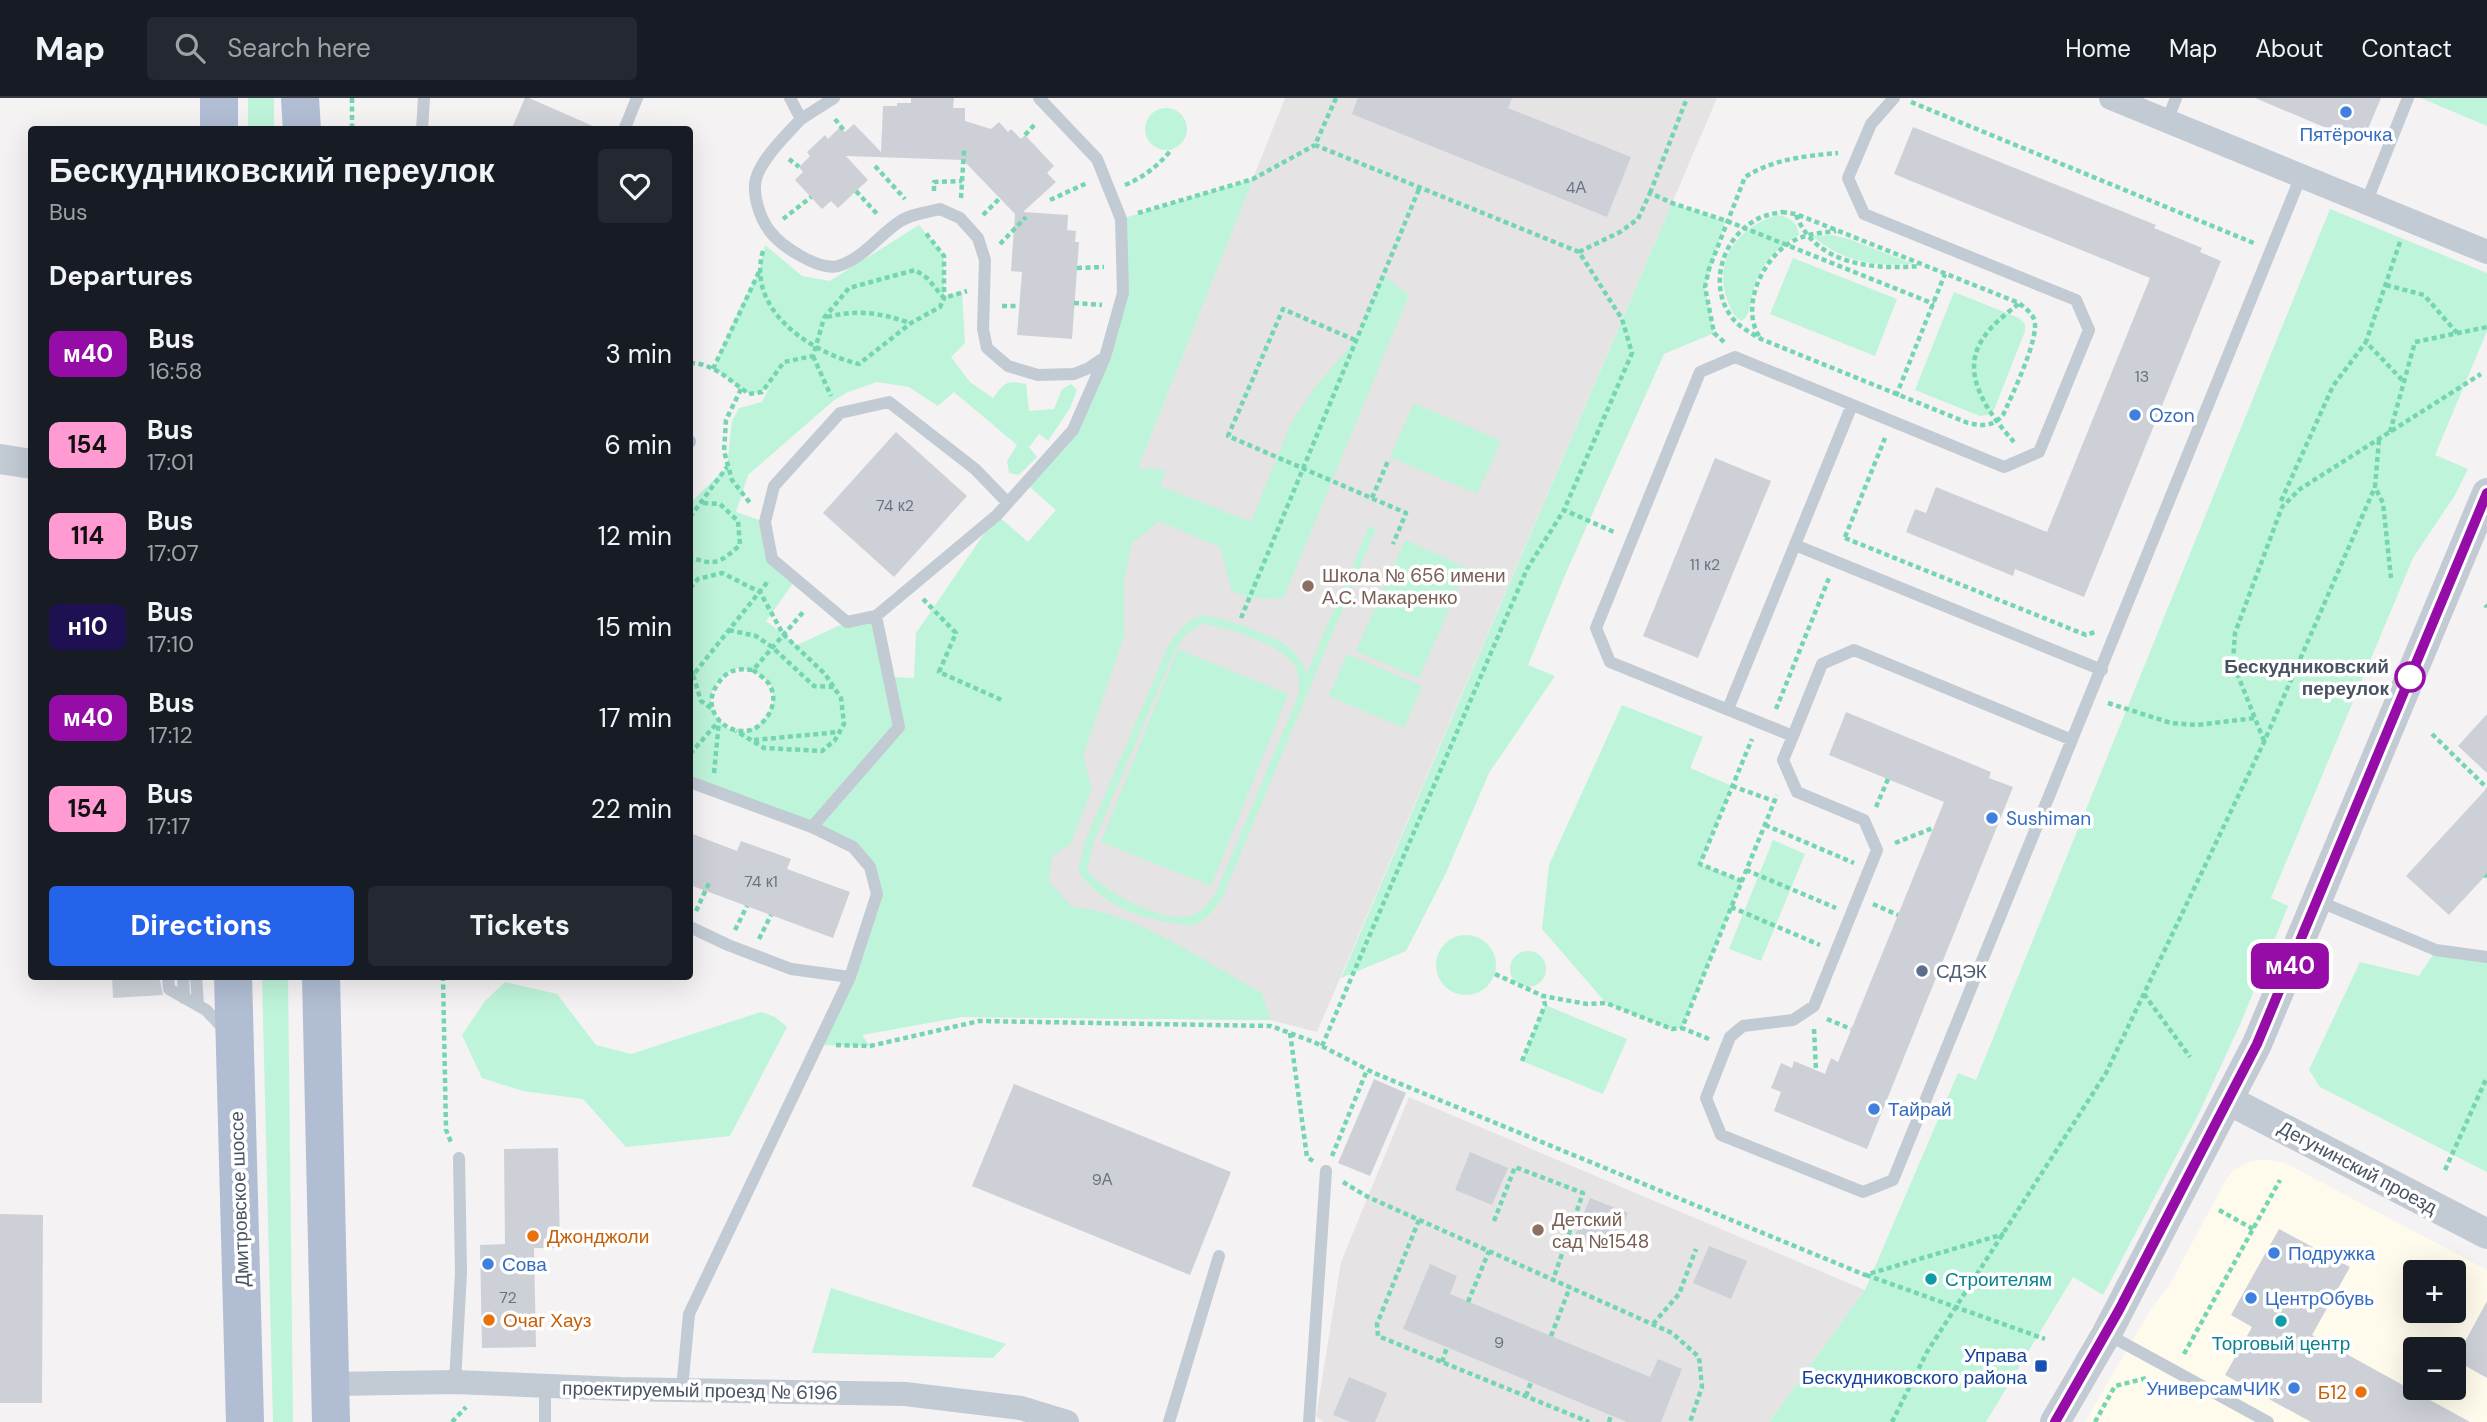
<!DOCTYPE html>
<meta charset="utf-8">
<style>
body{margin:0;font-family:"DM Sans",sans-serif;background:#242831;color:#f1f3f6;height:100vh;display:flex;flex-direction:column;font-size:26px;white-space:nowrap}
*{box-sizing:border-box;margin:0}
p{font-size:23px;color:#9ea1a6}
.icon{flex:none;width:38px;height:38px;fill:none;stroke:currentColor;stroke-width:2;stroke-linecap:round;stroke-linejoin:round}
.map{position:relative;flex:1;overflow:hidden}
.side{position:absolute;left:28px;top:28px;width:665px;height:854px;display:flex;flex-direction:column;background:#171b24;border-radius:7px;box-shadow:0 7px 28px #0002}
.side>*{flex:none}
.badge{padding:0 14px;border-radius:10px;font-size:24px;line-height:46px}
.tools{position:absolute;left:2403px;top:1162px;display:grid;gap:14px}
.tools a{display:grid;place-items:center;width:63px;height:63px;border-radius:7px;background:#171b24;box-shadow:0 7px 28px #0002;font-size:35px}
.map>.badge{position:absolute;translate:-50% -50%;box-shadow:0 0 0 4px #fff}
h2{padding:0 21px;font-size:26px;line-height:63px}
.round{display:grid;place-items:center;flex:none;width:74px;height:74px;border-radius:7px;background:#242831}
.overview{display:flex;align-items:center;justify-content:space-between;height:119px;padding:0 21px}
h1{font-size:33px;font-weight:700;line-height:52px}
.button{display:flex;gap:14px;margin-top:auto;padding:14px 21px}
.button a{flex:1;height:80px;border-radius:7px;background:#2563eb;color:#fff;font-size:28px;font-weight:700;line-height:80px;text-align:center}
.button a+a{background:#242831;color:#f1f3f6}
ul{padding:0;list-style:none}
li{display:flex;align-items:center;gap:21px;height:91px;padding:0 21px}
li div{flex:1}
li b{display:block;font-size:26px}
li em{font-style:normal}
li .badge{min-width:77px;font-weight:700;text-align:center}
header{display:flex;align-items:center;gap:42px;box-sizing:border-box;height:98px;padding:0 35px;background:#171b24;border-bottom:2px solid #363941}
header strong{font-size:33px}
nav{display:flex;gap:38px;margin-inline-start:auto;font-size:24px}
.search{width:490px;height:63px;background:#242831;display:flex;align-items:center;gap:18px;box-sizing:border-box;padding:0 24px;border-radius:7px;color:#9ea1a6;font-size:26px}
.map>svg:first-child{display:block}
.commercial{fill:#fefbec;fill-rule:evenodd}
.education{fill:#e5e3e4}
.green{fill:#bef4da;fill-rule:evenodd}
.building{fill:#ced0d8}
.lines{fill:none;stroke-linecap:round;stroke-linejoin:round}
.path{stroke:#73d6b1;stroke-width:4.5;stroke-dasharray:5 3.5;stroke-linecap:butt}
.service{stroke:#c2cad4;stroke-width:12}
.minor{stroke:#c2cad4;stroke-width:24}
.tertiary{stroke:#c2cad4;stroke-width:30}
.primary{stroke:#b0bdd3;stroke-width:38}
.line-casing{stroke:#fff;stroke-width:16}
.line{stroke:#960ca7;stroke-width:10}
.shop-dot{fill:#3f7fe0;stroke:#fff;stroke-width:2.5}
.education-dot{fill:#8d6e63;stroke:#fff;stroke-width:2.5}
.stop-dot{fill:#fff;stroke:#960ca7;stroke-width:3.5}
.service-dot{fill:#5c6f8a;stroke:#fff;stroke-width:2.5}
.food-dot{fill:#e8710a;stroke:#fff;stroke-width:2.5}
.culture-dot{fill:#0f9aa8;stroke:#fff;stroke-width:2.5}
.transit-dot{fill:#1a4fb4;stroke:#fff;stroke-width:2.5}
.labels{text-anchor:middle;stroke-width:7;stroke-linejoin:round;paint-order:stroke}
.number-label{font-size:16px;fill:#6a7280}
.shop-label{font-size:19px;fill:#366cbe;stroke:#fff;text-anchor:start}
.education-label{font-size:19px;fill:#785e54;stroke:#fff;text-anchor:start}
.stop-label{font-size:19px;font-weight:bold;fill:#485262;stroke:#fff;text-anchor:end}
.service-label{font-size:19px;fill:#4e5e75;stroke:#fff;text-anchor:start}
.street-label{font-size:19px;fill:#485262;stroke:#fff}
.food-label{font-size:19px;fill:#c56008;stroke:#fff;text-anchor:start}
.culture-label{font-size:19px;fill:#0d838f;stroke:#fff;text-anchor:start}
.transit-label{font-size:19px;fill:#164399;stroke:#fff;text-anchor:end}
</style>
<header>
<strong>Map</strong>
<div class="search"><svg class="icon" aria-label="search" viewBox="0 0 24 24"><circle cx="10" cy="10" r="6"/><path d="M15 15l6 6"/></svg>Search here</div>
<nav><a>Home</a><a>Map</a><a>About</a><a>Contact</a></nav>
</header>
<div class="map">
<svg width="2487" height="1324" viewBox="0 0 2487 1324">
<rect width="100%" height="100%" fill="#f4f2f2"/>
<path class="commercial" d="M2264 1061 2285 1065 2487 1172V1324H2085L2152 1209 2170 1186 2227 1080 2234 1072 2249 1064ZM2415 1174H2454V1213H2415ZM2415 1251H2454V1290H2415Z"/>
<path class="education" d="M1285 0H1717L1317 934 1270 922 962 919 1109 443Z
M1409 999 1865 1192 1769 1324H1323L1316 1318 1341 1164Z"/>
<path class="green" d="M248 0H274V31H248Z
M2421 0H2487V28Z
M1145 31a21 21 0 1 1 42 0a21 21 0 1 1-42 0Z
M1253 81 1138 370 1166 372 1160 388 1251 424 1291 325 1312 293 1355 242 1383 177 1409 197 1283 501 1249 500 1232 493 1220 449 1159 423 1132 445 1124 483V538L1083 658 1092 691 1070 747 1052 758 1049 784 1072 809C1134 813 1208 866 1262 895L1271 922 962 919 862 937 870 948 818 947 877 796 853 749 690 684V343L691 404 727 369 732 323 739 310 762 304 771 286 762 294 749 296C736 288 727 278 713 271L740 210 759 173 765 147 802 178 830 183 919 127 944 158V199L962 194 965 245 951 259 970 284 993 300C1005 284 1006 282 1026 286L1029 313 1054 311 1062 291 1071 286 1077 292 1070 310 1048 343 1039 336 1029 349 1037 359 1019 377 1009 375 1007 363 1017 347 954 294 938 308 909 289 877 284 848 294 833 303 748 377 736 414 765 424 772 460 796 481 766 523 797 547 847 524 876 518 889 579 914 580 916 535 997 417 1028 444 1056 412 1025 385 1073 332 1123 195 1121 121ZM738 570C813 581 750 666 717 620 702 598 717 578 738 570Z
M1672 105 1725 123 1705 189 1714 235 1664 256 1568 470 1528 567 1555 578 1489 675 1445 777 1406 853 1341 880Z
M2330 111 2487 175V233L2435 357 2468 371 2455 397 2413 460 2271 800 2288 808 2242 922 2199 1015 2103 1197 2073 1179 1986 1324H1769L1865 1192 1958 975 1976 982Z
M1778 117C1791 120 1797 124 1799 137 1776 148 1760 168 1753 192 1750 204 1751 216 1742 223 1733 219 1730 210 1727 201 1712 161 1741 127 1778 117Z
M1832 137 1849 141 1913 166C1870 168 1846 165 1812 138Z
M1793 160 1897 201 1875 258 1770 216Z
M1954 194 2019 220 2025 226V233L1994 312 1987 317 1980 318 1915 292Z
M1414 305 1501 343 1477 396 1390 359Z
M1369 428 1376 431 1223 798C1215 810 1207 824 1192 827 1187 828 1180 826 1175 825 1139 821 1099 805 1078 773L1086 741 1169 546C1177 535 1187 521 1201 518 1216 516 1271 537 1284 546 1295 553 1301 564 1307 575ZM1202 526C1225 528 1283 547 1295 568 1299 576 1299 585 1299 595L1216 795C1209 804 1204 812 1193 817 1168 828 1101 794 1087 771L1094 744 1176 550 1186 536Z
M1405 442 1467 470 1419 580 1356 553Z
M1178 551 1288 596 1211 788 1101 744Z
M1347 556 1422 588 1404 630 1329 598Z
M1622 607 1703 639 1690 670 1732 688 1700 766 1742 783 1682 930 1672 931 1606 905 1542 831 1549 767Z
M1773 742 1805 756 1761 863 1729 851Z
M1436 867a30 30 0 1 1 60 0a30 30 0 1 1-60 0Z
M2436 852 2487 859V1074L2320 989 2309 972 2360 864 2419 878Z
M1510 871a18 18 0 1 1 36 0a18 18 0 1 1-36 0Z
M262 879H288L293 1324H273Z
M505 884 557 896 596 947 631 956 761 914 775 919 787 929 730 1038 626 1049 583 1001 523 993 482 980 462 937 485 903Z
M1545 907 1627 941 1603 996 1522 963Z
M831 1190 1006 1246 993 1260 812 1255Z"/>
<path class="building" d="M525 0H529L602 32H511Z
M911 0H954L953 10H965V23L991 31 999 24 1008 34 1011 31 1021 41 1025 37 1054 68 1047 75 1056 84 1023 114 1068 117 1067 132 1076 133 1075 144H1079L1072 241 1017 237 1022 174 1011 173 1015 116 963 62 846 58 868 82 838 110 831 103 822 111 795 82 803 74 799 69 810 58 807 54 825 37 828 41 840 29 845 34 854 26 881 54 883 8H897V5H911Z
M1358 0H1512L1508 10 1631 59 1607 119 1352 16Z
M2255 0H2381L2362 45Z
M1913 29 2156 127 2154 130 2202 150 2200 154 2221 163 2084 499 2015 471 2013 478 1906 434 1915 411 1926 415 1936 389 2047 434 2150 180 1894 76Z
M896 334 967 398 894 479 823 415Z
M1715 360 1771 383 1698 560 1643 538Z
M1846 614 1991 674 1989 680 2013 689 1867 1051 1774 1013 1781 994 1771 990 1781 965 1792 970 1794 963 1825 976 1831 960 1838 964 1944 704 1829 657Z
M2487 616V675L2458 648Z
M2487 690V776L2449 817 2406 778Z
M690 735 737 753 741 743 791 761 787 771 850 794 833 840 690 787Z
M112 878H159L163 897 113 900Z
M1374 981 1406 995 1370 1078 1338 1065Z
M1014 986 1231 1074 1190 1177 972 1088Z
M558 1050 560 1150H534L536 1249 482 1250 480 1147 505 1146 504 1051Z
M1470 1054 1508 1070 1492 1107 1455 1092Z
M1590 1100 1628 1115 1613 1153 1575 1137Z
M0 1116 43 1117 42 1305H0Z
M2279 1131 2350 1169 2312 1237 2470 1324H2311L2225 1277 2252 1229 2231 1217Z
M1709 1148 1747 1163 1731 1201 1693 1185Z
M1430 1166 1457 1178 1450 1196 1650 1279 1658 1261 1682 1271 1661 1324H1627L1403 1231Z
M2487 1203V1280L2455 1262Z
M1349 1279 1387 1295 1375 1324H1351L1333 1317Z"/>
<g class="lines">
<path class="path" d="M352 0V32
M1336 0 1315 47 1579 154 1622 221 1632 255 1564 412 1614 434
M1911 4 2256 146
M835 21 845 34
M1025 37 1036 25
M789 61 799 69
M875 68 905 101
M1125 87C1144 79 1159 67 1171 52
M856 93 879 118
M934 93V84L962 83
M1650 95 1687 0
M961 100 964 52
M1050 102 1087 85
M1782 114 1796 116 2019 205C2025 210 2031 214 2034 221 2041 238 2011 299 2003 317 1993 329 1982 328 1968 325L1761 241C1751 235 1741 230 1734 222 1708 192 1720 145 1751 125 1760 118 1771 116 1782 114Z
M1138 115 1253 81 1315 47
M983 117 1000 100
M1796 117C1816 167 1873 172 1920 168
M783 121 811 99
M2400 144 2366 244 2404 284
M1000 146 1026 119
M763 153C746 211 809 254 859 266L911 225 940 209 944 200V158L925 134
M1579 154 1620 134 1638 121 1650 95 1672 105 1727 123 1934 206
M1077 170 1104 169
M2386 187 2424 197 2457 235
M1074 205 1102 207
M1002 208H1019
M827 219C859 211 880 215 910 225
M1759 238C1741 209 1761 164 1788 146 1803 136 1819 135 1836 133
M1355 242 1283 211 1228 338 1406 415 1393 446
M1724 244 1714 235 1705 189 1709 171 1745 79C1774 61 1804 58 1838 55
M813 258 831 298
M690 265C714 265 730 283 749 296L762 294 784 264 813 258 824 220 849 190 915 172 927 180 944 200 967 193
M713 271 759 174
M741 291 726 322 724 353 732 382 750 405
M1896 298 1945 176
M2390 334 2415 244 2487 229
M2379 342 2375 389 2383 405 2391 480
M2014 344C1991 318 1959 278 1982 242 1991 227 2007 215 2021 204
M1372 400 1388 363
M2281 403 2333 288 2366 244
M690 419 727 369
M1845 439 1885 340
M1845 440 2086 537 2095 534
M690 456 691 459C715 469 721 464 740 447L738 423 720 406 702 405
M690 490 698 481 722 475 760 494 783 536 825 576 841 600 844 626 835 642 822 653 764 650 736 633
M923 501 956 535 939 574 1004 603
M2485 507 2487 509
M1241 520 1419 91
M729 532 756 538 772 549 814 588 834 589
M690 565 693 577
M753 572C758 576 766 581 769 586 779 602 770 620 757 629 733 644 698 615 717 587 727 572 736 570 753 572L805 512
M2108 605 2171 625 2197 627 2255 620
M711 610 701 603 693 577 769 482
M1776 611 1829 480
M2432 636 2487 690
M754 642 839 634
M2264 643 2233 565 2235 535 2282 409 2300 391 2481 276
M690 656 718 624
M714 675 719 623
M1732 688 1774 703
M1876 709 1888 681
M1765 727 1854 765
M1895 745 1933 730
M1746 772 1836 810
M2485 777 2487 779
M1742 783 1700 766 1752 641
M1873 806 1898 817
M1731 809 1820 847
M696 813 709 785
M735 832 747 808
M759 841 771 817
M1495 876 1543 898 1587 906 1606 905 1672 931 1682 930
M443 878 446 1032 451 1044
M2144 896 2190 959
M1827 921 1851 931
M1814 931 1816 972
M1290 935 1307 1059 1313 1063
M1709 941 1682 930 1777 697
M836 947 870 948 979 923 1271 928 1314 944 1374 975 1865 1177 2004 1136
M1322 948 1527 471 1564 412
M1522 963 1545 907 1543 898
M1332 1058 1367 972
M2445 1072 2487 979
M1343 1084 1368 1099 1672 1235 1699 1259 1702 1289 1690 1324
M2219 1112 2253 1131
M1419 1122 1377 1226 1378 1238 1589 1324
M1494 1123 1515 1069 1583 1095 1553 1182
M1866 1177 2045 1241
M1468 1204 1489 1153
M1653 1226 1679 1196 1696 1151
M1551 1238 1570 1189
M2184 1256 2280 1082
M1442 1264 1447 1249
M1526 1298 1531 1284
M452 1324 466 1309
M1609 1324 1611 1317
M1892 1324 1927 1254 2106 975 2264 644 2375 389
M2095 1324 2115 1288 2147 1280"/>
<path class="service" d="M790 0 801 21C788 35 761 61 756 81 752 96 760 120 769 132 780 148 819 173 838 168 863 161 879 137 899 124 910 116 928 114 940 111L960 120 978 140 985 162 983 231 987 250 1008 268 1038 277 1074 276 1089 270 1105 259 1123 195 1121 121 1097 61 1039 0
M1894 0 1871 26 1848 80 1864 116 2076 202 2089 232 2039 354 2004 369 1735 259 1700 274 1596 530 1610 564 1793 638 1822 566 1854 552 2072 642
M801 21 834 0
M2167 23 2176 0
M422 32 424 0
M624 32 637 0
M2366 105 2408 0
M690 343V344
M1795 447 2102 572
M876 518 847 524 772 461 765 424 774 388 840 315 889 304 975 371 1008 405
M1728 611 1852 307
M1793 638 1783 662 1797 694 1864 722 1877 752 1814 908 1793 922 1743 928 1730 939 1706 1000 1721 1037 1863 1094 1893 1082 2301 78
M812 729 899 629 876 518 997 417 1073 332 1105 259
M2318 803 2436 852 2487 859
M690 829 728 847 791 871 850 879
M168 878 169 891 206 912 226 933
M183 878 184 900
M196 878 198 907
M2107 1236 2268 1324
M455 1284 461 1175 459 1060
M682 1291 689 1216 850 879 877 796 870 769 853 749 812 729 690 684
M545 1324V1288
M1169 1324 1219 1158
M1309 1324 1326 1073"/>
<path class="minor" d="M2111 0 2487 154
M331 1286 455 1284 621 1291 905 1296 1021 1310 1067 1324"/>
<path class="tertiary" d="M0 361 32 366
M2230 1003 2487 1136
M2055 1324 2107 1235 2257 946 2487 395"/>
<path class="primary" d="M219 0V32
M300 0 302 32
M233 878 245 1324
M321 878 331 1324"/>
</g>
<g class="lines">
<defs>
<path id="line" d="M2055 1324 2119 1212 2257 946 2487 395"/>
</defs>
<use href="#line" class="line-casing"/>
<use href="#line" class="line"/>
</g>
<g class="shop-dot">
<circle cx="2346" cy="14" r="7"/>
<circle cx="2135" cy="317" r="7"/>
<circle cx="1992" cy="720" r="7"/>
<circle cx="1874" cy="1011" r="7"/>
<circle cx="2274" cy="1155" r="7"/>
<circle cx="488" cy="1166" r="7"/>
<circle cx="2251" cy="1200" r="7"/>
<circle cx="2294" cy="1290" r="7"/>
</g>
<g class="education-dot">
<circle cx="1308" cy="488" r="7"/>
<circle cx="1538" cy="1132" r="7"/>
</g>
<circle class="stop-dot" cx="2410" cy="579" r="14"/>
<circle class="service-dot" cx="1922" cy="873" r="7"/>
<g class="food-dot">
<circle cx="533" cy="1138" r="7"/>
<circle cx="489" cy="1222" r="7"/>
<circle cx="2361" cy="1294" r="7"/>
</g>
<g class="culture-dot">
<circle cx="1931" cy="1181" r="7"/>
<circle cx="2281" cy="1223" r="7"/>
</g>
<rect class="transit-dot" x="2034" y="1261" width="14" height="14" rx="3.5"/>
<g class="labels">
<g class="number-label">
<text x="1576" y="95">4А</text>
<text x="2142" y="284">13</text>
<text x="895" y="413">74 к2</text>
<text x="1705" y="472">11 к2</text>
<text x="761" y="789">74 к1</text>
<text x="1102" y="1087">9А</text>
<text x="508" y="1205">72</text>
<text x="1499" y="1250">9</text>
</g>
<g class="shop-label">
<text x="2346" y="43" text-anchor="middle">Пятёрочка</text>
<text x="2149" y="324">Ozon</text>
<text x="2006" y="727">Sushiman</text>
<text x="1888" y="1018">Тайрай</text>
<text x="2288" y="1162">Подружка</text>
<text x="502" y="1173">Сова</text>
<text x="2265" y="1207">ЦентрОбувь</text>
<text x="2280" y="1297" text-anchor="end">УниверсамЧИК</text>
</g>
<g class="education-label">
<text x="1322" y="484">Школа № 656 имени<tspan x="1322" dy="22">А.С. Макаренко</tspan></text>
<text x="1552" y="1128">Детский<tspan x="1552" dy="22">сад №1548</tspan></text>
</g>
<g class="stop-label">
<text x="2389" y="575">Бескудниковский<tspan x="2389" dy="22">переулок</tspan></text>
</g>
<g class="service-label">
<text x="1936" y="880">СДЭК</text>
</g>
<g class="street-label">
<text transform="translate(2358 1069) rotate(28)" y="7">Дегунинский проезд</text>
<text transform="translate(239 1101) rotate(-92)" y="7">Дмитровское шоссе</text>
<text transform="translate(700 1292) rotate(1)" y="7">проектируемый проезд № 6196</text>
</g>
<g class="food-label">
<text x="547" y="1145">Джонджоли</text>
<text x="503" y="1229">Очаг Хауз</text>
<text x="2347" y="1301" text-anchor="end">Б12</text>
</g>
<g class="culture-label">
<text x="1945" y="1188">Строителям</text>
<text x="2281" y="1252" text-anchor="middle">Торговый центр</text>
</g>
<g class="transit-label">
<text x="2027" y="1264">Управа<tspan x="2027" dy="22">Бескудниковского района</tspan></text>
</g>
</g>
</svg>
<div class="tools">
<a>+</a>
<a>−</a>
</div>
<b class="badge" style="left:2290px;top:868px;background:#960ca7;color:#fff">м40</b>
<section class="side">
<div class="overview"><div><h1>Бескудниковский переулок</h1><p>Bus</p></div><a class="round"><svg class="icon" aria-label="heart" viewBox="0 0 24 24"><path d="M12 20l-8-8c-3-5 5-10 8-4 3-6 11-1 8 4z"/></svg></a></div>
<h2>Departures</h2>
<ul>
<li><span class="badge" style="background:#960ca7;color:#fff">м40</span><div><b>Bus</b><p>16:58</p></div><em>3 min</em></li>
<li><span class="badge" style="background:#ff9ad2;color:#111">154</span><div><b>Bus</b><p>17:01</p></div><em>6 min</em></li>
<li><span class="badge" style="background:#ff9ad2;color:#111">114</span><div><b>Bus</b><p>17:07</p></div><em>12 min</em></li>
<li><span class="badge" style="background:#1f1051;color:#fff">н10</span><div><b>Bus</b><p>17:10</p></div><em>15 min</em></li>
<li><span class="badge" style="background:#960ca7;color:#fff">м40</span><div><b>Bus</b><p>17:12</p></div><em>17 min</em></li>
<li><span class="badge" style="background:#ff9ad2;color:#111">154</span><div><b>Bus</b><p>17:17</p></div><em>22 min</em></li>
</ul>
<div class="button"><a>Directions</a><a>Tickets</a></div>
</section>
</div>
